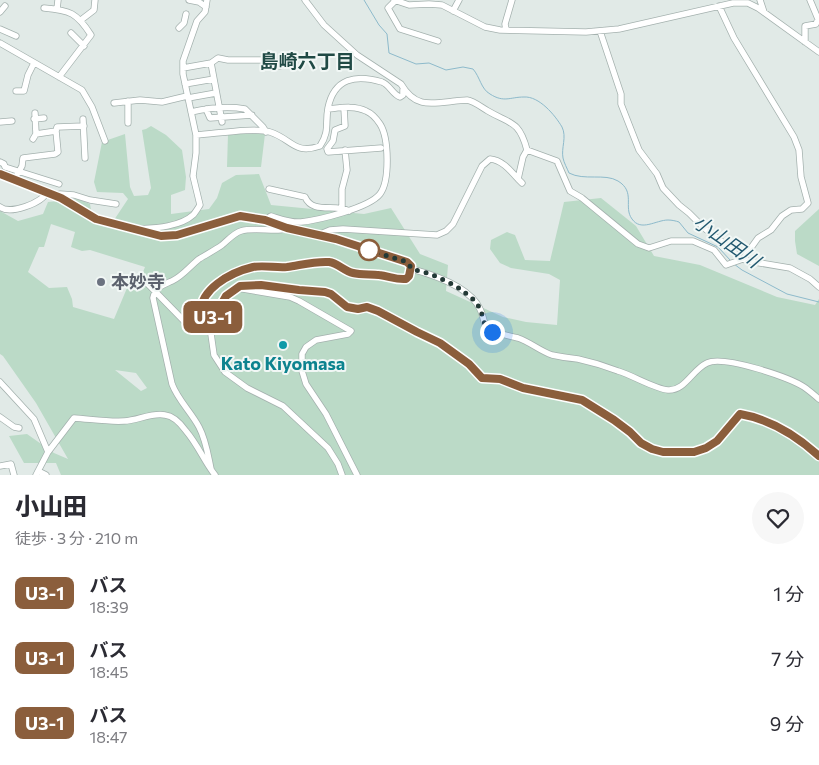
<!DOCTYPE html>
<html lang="ja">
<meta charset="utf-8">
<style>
body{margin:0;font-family:Commissioner,"Noto Sans JP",sans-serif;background:#f7f7f7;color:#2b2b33;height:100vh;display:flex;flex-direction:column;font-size:19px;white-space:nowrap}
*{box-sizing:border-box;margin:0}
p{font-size:16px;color:#7c7c81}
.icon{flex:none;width:28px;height:28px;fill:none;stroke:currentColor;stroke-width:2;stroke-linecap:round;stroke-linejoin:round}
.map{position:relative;height:475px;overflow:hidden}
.side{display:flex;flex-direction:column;background:#fff;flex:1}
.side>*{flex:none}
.badge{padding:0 10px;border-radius:8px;font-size:18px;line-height:32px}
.you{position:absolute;width:25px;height:25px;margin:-12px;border:4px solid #fff;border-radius:50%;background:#1a73e8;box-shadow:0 0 0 8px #1a73e833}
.map>.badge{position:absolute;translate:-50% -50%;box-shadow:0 0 0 2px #fff}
.round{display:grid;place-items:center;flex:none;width:52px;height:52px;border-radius:26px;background:#f7f7f7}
.headline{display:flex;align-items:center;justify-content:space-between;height:85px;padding:0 15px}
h1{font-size:24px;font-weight:800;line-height:38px}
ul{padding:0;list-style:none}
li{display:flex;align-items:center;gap:15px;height:65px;padding:0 15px}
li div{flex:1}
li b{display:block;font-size:19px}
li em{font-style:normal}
li .badge{min-width:55px;font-weight:700;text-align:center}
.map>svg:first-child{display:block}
.green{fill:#bbdac7;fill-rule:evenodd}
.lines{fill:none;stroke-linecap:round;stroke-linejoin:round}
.stream{stroke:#8dbacb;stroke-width:1}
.minor-casing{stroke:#a4b1ae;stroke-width:7}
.major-casing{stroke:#bdc4c3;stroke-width:8}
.minor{stroke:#fff;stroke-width:5.5}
.major{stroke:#699c96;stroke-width:7}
.line-casing{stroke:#fff;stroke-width:11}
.line{stroke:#8b5e3c;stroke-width:8}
.walk{stroke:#233936;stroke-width:5;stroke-dasharray:0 9}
.stop-dot{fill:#fff;stroke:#8b5e3c;stroke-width:2.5}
.worship-dot{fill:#6b7280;stroke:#f1f7f5;stroke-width:2}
.culture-dot{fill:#0f9aa8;stroke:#f1f7f5;stroke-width:2}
.labels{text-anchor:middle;stroke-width:4;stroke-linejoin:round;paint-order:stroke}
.worship-label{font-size:18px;font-weight:bold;fill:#5b616d;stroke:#f1f7f5;text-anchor:start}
.culture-label{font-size:18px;font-weight:bold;fill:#0d838f;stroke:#f1f7f5}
.neighbourhood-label{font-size:19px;font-weight:bold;fill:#204a45;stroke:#f1f7f5}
.water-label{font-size:19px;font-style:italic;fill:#225970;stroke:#f1f7f5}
</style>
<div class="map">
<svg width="819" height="475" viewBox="0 0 819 475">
<rect width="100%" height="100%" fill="#e1eae7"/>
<path class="green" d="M151 126 166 135 182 150 186 177 185 190 171 195V214L209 209 217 198 222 183 236 175 259 174 271 205 364 214 391 208 420 254 448 265 446 291 503 317 526 322 557 325 560 280 549 274 511 268 500 263 490 249 491 240 507 232 515 235 525 260 550 261 564 202 601 198 636 226 654 256 700 265 777 297 815 305 819 299V475H61L56 463H24L9 436 27 434 54 453 68 459 36 403 3 356 0 354V211L18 221 43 214 48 202 78 199 90 204 93 221 110 226 128 199 123 193 97 192 94 182 102 142 125 134 130 187 134 196 148 195 151 188 142 130 146 129ZM51 224 75 232 71 247 82 251 90 250 145 267 139 282 129 278 127 288 114 319 73 307 72 299 67 287 49 288 28 272 39 247H44ZM115 370 136 373 147 388 141 391Z
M228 134H265L261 167H227Z
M819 209V266L797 254 795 241V231Z"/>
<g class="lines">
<path class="stream" d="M364 0 379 25 387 34 389 53 416 64 429 63 446 70 463 67 473 69C480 77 481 89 490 94 504 103 510 97 524 97 539 96 555 115 562 127 567 137 561 148 563 158 564 163 567 168 569 173 584 181 605 173 618 181 636 192 623 207 632 219 641 232 656 220 668 220 672 220 676 221 679 222L688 233 718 247 731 261
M734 264 742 270 787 294 819 302"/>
<defs>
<path id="minor" d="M189 0 199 2 206 7
M305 0 324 25 357 55 401 84C415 108 430 104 455 101 458 101 463 100 467 100 474 101 481 107 488 111 510 124 519 120 527 150L523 157 518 179 522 183
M394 0 409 5 429 4 442 5 485 27 500 30 586 32 619 29 733 3H748L758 8 819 52
M760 0 764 12
M395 1 388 8 400 29 438 41
M44 8C70 10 77 13 91 35L59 77
M57 9 58 0
M453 11 459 0
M0 12 5 6
M81 20 94 10 95 0
M179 28 184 23 186 14
M0 29 16 36
M506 30 505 24 512 0
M600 31 621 94V104L639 150 657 174 663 188 679 205 689 213 704 228 730 248 739 258 748 261 790 268 810 279 819 287
M71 33 84 46
M805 42V26L816 24 818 19 810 0
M0 43 82 90 92 107 105 141
M211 63 222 122
M183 68 211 63 218 58 228 60H274L280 66
M185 84 214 79
M16 91H24L28 75 34 63
M188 98 216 93
M114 103 140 100 162 102 187 96
M344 108 345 126 335 130 333 141 327 149 328 152 381 148
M206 109 210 118 252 115
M191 112C209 108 227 106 245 109L263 127 266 132
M35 113 36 134
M34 119 44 118
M83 119 85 158
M0 122 12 121
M128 123V101
M196 135C215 134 253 127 270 132 292 139 294 155 320 146 330 131 325 123 328 108 334 78 356 74 382 82 390 85 392 94 400 97L403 95V90
M33 139 36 134 56 131
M527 150 557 161 570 191 582 198 638 244 649 248 671 241H693L714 250 726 265 743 259 758 238 771 230 782 216 791 210 802 209 808 203 801 177 799 150 794 137 734 38 719 6
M0 162 4 164 5 167 59 184
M14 180 22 166 23 158 55 154 58 152 56 131 57 127 84 126
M269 189 305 197C313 215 335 203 349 211
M57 196 60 194 74 195 90 200 116 204
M0 207C10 215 42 203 47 192
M342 208V189L347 170 345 150
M265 220 271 216C281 219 291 223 301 222 319 220 369 208 380 194 390 181 389 138 380 124 376 118 371 113 366 111 355 105 339 108 328 109
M138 229C154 228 180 227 193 215 195 213 198 208 200 205L193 176 196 153V135L183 74V61L197 21 205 12 207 0
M318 235 330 230 343 229 437 235 446 231 453 224 482 166 490 159C502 160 510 170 518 179
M411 266 412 269C434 275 470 287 480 309 483 315 484 322 486 328 496 334 507 335 518 338 530 342 540 351 552 355 561 357 569 358 578 359 592 362 605 366 618 371 632 375 655 389 668 390 685 391 692 370 707 363 723 355 789 377 804 387 810 391 814 395 819 399
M142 278 187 324
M237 288 290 297 299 301 351 331 348 334 316 340 306 347 302 354V371L306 384 326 414 357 475
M209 320 214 355 225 372 247 388 283 406 328 448 338 464 342 475
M0 382 34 419 48 452
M0 417 14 427 19 428
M0 466 11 464 14 475
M211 469C208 455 206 440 199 427 191 412 178 400 172 384L153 298C155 287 163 285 172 281 183 276 190 266 199 259 207 254 215 250 222 245 228 240 234 233 241 231 254 227 280 233 287 228
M38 471 46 475
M36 475 48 452 74 418C90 419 108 422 124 421 137 421 152 412 165 415 174 416 181 424 186 431 198 445 204 461 215 475"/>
<path id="major" d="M0 174 61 198 96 219 161 236 177 235 240 216 265 220 295 231 336 239 407 262 411 266 409 276 406 279C396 280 389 276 379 275 371 274 361 275 353 273 344 271 338 263 329 262 315 261 301 265 287 267 276 268 264 265 253 268 233 272 196 290 202 316L209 320 214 317 226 296 240 286 261 285 299 290 325 292 331 294 347 307 358 309 367 307 378 311 417 332 426 335 440 343 469 364 482 378 500 379 523 388 582 401 614 420 631 432 641 443 652 449 663 452H694L706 449 717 441 740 414C769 419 797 436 819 457"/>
</defs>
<use href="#minor" class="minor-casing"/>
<use href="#major" class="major-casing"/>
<use href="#minor" class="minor"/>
<use href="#major" class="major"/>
</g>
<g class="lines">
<defs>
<path id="line" d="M0 174 61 198 96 219 161 236 177 235 240 216 265 220 287 228 336 239 407 262 411 266 409 276 406 279C396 280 389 276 379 275 371 274 361 275 353 273 344 271 338 263 329 262 315 261 301 265 287 267 276 268 264 265 253 267 232 272 196 290 202 316L209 320 214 317 226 296 240 286 261 285 299 290 325 292 331 294 347 307 358 309 367 307 378 311 417 332 440 343 469 364 482 378 500 379 523 388 582 400 614 420 630 432 641 443 652 449 663 452H694L706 448 717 441 740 414C769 419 797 436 819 456"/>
</defs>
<use href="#line" class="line-casing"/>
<use href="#line" class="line"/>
<path class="walk" d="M369 250 407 262 412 269 431 274 456 286 472 298 480 308 486 328 492 332"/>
</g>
<circle class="stop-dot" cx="369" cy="250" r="10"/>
<circle class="worship-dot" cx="101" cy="282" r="5"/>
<circle class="culture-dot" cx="283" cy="345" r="5"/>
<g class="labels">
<g class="worship-label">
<text x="111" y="288">本妙寺</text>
</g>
<g class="culture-label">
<text x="283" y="370">Kato Kiyomasa</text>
</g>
<g class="neighbourhood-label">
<text x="307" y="68">島崎六丁目</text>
</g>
<g class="water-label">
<text transform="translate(727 241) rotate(35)" y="7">小山田川</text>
</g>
</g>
</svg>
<div class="you" style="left:492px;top:332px"></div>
<b class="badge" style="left:213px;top:317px;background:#8b5e3c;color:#fff">U3-1</b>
</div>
<section class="side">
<div class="headline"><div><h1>小山田</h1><p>徒歩 · 3 分 · 210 m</p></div><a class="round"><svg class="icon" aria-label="heart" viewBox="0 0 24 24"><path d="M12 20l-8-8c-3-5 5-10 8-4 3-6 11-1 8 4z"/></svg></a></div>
<ul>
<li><span class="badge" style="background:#8b5e3c;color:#fff">U3-1</span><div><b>バス</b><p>18:39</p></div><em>1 分</em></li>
<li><span class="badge" style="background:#8b5e3c;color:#fff">U3-1</span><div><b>バス</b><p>18:45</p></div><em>7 分</em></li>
<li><span class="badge" style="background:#8b5e3c;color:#fff">U3-1</span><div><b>バス</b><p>18:47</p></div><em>9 分</em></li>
</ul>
</section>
